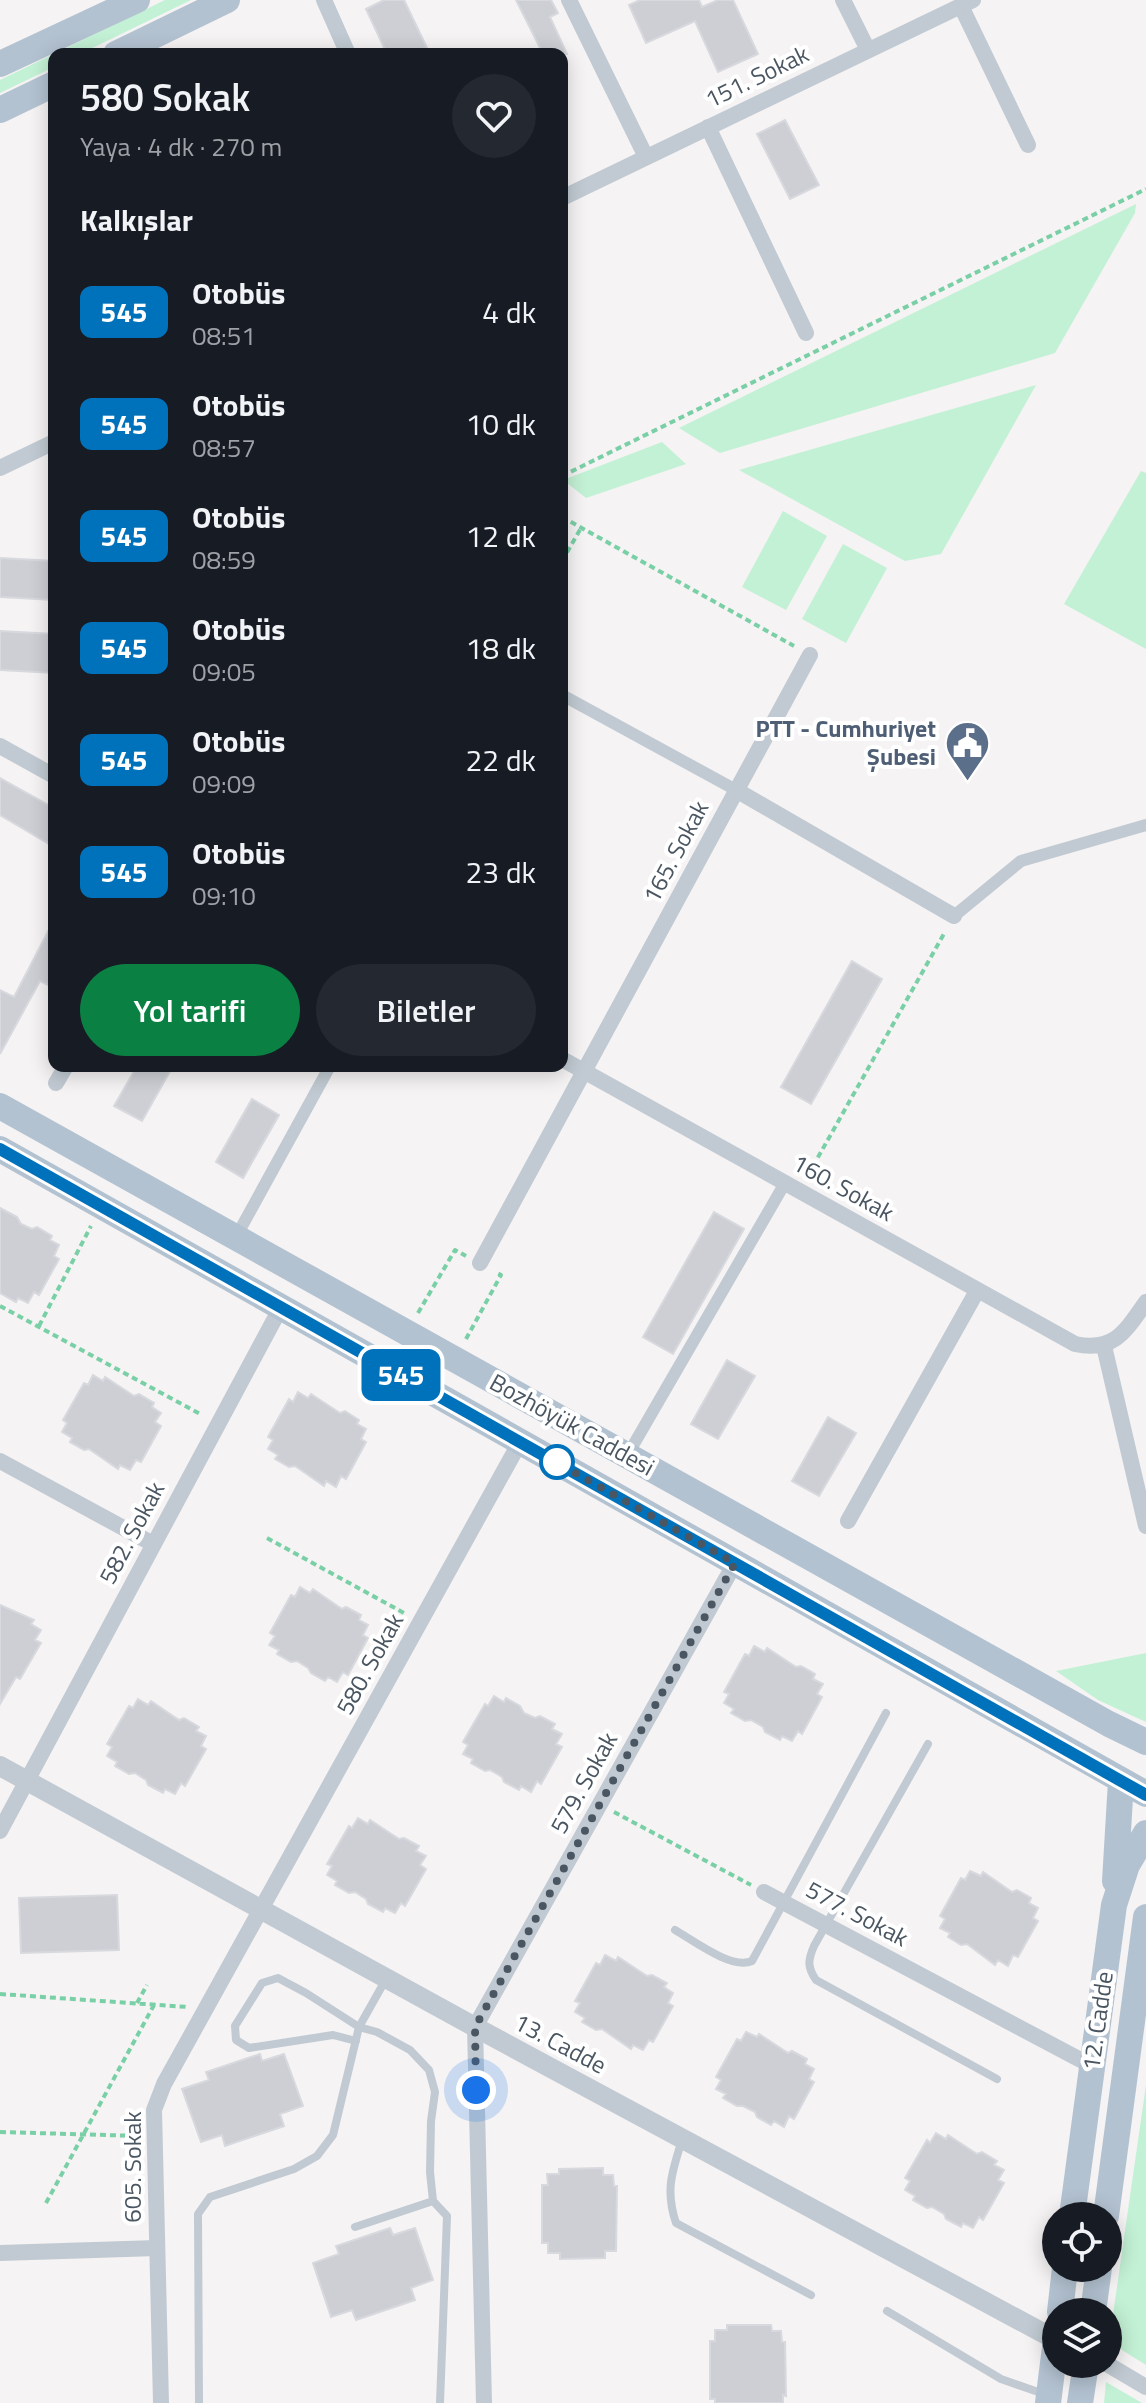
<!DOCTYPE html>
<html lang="tr">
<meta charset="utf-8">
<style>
body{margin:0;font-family:"Titillium Web",sans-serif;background:#242831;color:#f1f3f6;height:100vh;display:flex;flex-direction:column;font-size:30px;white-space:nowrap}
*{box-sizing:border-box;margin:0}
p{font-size:26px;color:#9ea1a6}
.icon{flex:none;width:44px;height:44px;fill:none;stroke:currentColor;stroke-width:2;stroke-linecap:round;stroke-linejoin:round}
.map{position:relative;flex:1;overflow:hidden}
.side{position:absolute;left:48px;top:48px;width:520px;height:1024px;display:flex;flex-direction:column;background:#171b24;border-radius:16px;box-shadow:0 4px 20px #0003}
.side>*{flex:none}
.badge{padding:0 16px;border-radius:12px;font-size:28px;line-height:52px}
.controls{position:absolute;left:1042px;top:2202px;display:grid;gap:16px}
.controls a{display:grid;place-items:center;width:80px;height:80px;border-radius:50%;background:#171b24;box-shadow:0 4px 20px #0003;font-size:40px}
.you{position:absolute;width:40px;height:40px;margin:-20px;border:6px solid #fff;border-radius:50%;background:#1a73e8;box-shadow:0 0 0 12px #1a73e833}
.map>.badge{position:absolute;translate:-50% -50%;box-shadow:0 0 0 4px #fff}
h2{padding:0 32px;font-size:30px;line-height:72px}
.round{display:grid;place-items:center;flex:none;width:84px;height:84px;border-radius:42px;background:#242831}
.headline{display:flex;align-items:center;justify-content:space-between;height:136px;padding:0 32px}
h1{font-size:38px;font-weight:600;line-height:60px}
.primary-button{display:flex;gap:16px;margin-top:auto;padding:16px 32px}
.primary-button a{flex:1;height:92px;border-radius:48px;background:#0b8043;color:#fff;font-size:32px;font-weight:600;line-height:92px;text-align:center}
.primary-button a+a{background:#242831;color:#f1f3f6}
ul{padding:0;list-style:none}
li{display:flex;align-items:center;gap:24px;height:112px;padding:0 32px}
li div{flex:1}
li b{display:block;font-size:30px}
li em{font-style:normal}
li .badge{min-width:88px;font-weight:700;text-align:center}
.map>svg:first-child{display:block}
.green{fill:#c3f1d5}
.building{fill:#cdcfd5;stroke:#d7d9de;stroke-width:2}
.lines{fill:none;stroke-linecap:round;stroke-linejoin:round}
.path{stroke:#7ad0a6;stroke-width:4;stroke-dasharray:6 4;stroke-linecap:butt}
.service{stroke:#c1cad2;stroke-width:8}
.pedestrian{stroke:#c1cad2;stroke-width:12}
.minor{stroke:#c1cad2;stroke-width:16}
.tertiary{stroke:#c1cad2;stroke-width:20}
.primary{stroke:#b3c2d1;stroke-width:26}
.line-casing{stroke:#fff;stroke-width:18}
.line{stroke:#0072bc;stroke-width:12}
.walk{stroke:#4a5661;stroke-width:8;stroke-dasharray:0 14.4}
.stop-dot{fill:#fff;stroke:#0072bc;stroke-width:4}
.labels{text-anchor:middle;stroke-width:8;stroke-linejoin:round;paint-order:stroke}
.street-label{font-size:24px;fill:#4a5661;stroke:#fff}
.service-label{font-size:24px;font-weight:bold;fill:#4e5e75;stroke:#fff;text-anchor:end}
</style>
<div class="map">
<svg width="1146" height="2403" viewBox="0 0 1146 2403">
<rect width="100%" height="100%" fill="#f5f3f3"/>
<path class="green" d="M165 0H191L80 54H54V67L0 93V80Z
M1136 204 1135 213 1055 353 720 453 679 428Z
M1036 385 941 554 905 561 739 470Z
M662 442 686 464 586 498 563 480Z
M1141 471 1146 473V649L1064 604Z
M783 511 827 536 786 610 742 587Z
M843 544 887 568 846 643 802 619Z
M1146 1653V1722L1098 1700 1056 1671Z
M1146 2085V2365L1109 2342Z
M1106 2382 1142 2403H1104Z"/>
<path class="building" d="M384 0H404L430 54H387L366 9Z
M516 0H551L558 13 550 17 567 54H543Z
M640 0H699L702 7 718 0H733L758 54 718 72 695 21 646 43 629 5Z
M785 120 819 185 790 199 757 134Z
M0 558 54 561V600L0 597Z
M0 631 54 634V673L0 670Z
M0 778 54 808V847L0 815Z
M54 920V988L40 981 0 1054V990L14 997Z
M852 961 882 979 811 1104 781 1087Z
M137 1066H173L142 1121 114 1106Z
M252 1099 279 1115 243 1178 216 1162Z
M0 1208 17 1217 21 1224 32 1229 37 1227 52 1236 50 1240 59 1245 54 1256 59 1259 39 1295 34 1292 28 1303 18 1298 16 1302 0 1293Z
M714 1212 744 1229 673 1354 643 1337Z
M727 1360 755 1376 718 1439 691 1424Z
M93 1375 103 1381 105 1377 134 1396 139 1394 154 1403 152 1407 161 1413 155 1422 161 1426 141 1462 136 1460 130 1470 120 1465 118 1469 89 1449 84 1450 70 1442 72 1438 62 1432 67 1423 63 1420 84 1383 88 1385Z
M298 1392 308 1398 311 1394 340 1413 345 1411 359 1420 357 1424 366 1429 361 1439 366 1442 346 1479 341 1476 336 1487 326 1481 324 1486 295 1466 289 1467 275 1459 278 1455 268 1449 273 1440 268 1437 289 1399 293 1402Z
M828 1417 856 1433 819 1496 792 1481Z
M300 1587 310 1593 313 1589 342 1609 346 1607 361 1615 359 1620 368 1625 363 1635 368 1638 348 1675 343 1672 337 1682 328 1677 325 1681 311 1673 308 1668 297 1661 291 1662 277 1654 279 1650 269 1645 275 1636 270 1633 291 1595 295 1597Z
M0 1605 34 1620 31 1624 41 1630 35 1640 41 1643 20 1679 16 1677 0 1704Z
M754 1646 765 1652 767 1648 796 1667 801 1666 815 1674 813 1679 823 1684 817 1694 822 1697 802 1734 798 1731 792 1741 782 1736 780 1740 765 1732 763 1727 751 1720 745 1721 731 1713 734 1709 724 1703 729 1694 724 1692 745 1654 749 1656Z
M494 1696 504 1702 506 1698 520 1706 524 1713 535 1718 540 1716 555 1724 552 1729 562 1734 556 1744 562 1747 541 1784 537 1781 531 1792 521 1786 519 1790 504 1782 502 1777 490 1770 485 1771 471 1763 473 1759 463 1754 468 1745 463 1742 485 1704 488 1706Z
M138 1699 148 1705 151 1701 179 1720 184 1718 199 1727 196 1731 206 1736 201 1746 206 1749 185 1786 181 1783 175 1794 165 1789 163 1793 148 1785 146 1780 135 1773 129 1774 115 1766 117 1762 107 1756 112 1747 107 1744 129 1706 133 1708Z
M358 1818 368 1824 370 1820 399 1839 404 1838 419 1846 416 1851 426 1856 420 1865 426 1869 405 1906 401 1903 395 1913 385 1908 383 1912 368 1904 366 1899 355 1892 349 1893 335 1885 337 1881 327 1875 332 1866 327 1864 349 1826 352 1828Z
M970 1871 981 1876 983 1872 1012 1892 1017 1890 1031 1898 1029 1903 1038 1908 1033 1918 1038 1921 1018 1957 1013 1955 1008 1966 998 1960 995 1965 967 1944 961 1945 948 1937 950 1933 940 1928 945 1919 940 1916 961 1878 965 1880Z
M117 1895 119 1950 21 1953 19 1898Z
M605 1955 616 1961 618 1957 647 1976 652 1975 667 1983 664 1987 673 1993 668 2003 673 2006 653 2042 649 2040 643 2050 633 2045 631 2049 602 2029 596 2030 582 2022 585 2018 575 2012 580 2003 575 2001 596 1963 600 1965Z
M746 2032 757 2037 759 2034 788 2053 792 2051 807 2059 805 2064 814 2069 809 2079 814 2082 794 2119 789 2116 784 2127 774 2121 771 2125 757 2117 755 2112 743 2106H737L723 2098 726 2094 716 2089 721 2080 716 2077 737 2039 741 2041Z
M260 2054 262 2061 284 2054 303 2106 280 2114 284 2126 225 2146 222 2135 201 2142 182 2089 209 2080 206 2072Z
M936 2133 946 2139 948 2135 977 2154 982 2152 997 2161 994 2165 1004 2170 998 2180 1004 2183 983 2220 979 2217 973 2228 963 2223 961 2227 946 2219 944 2214 932 2207 927 2208 913 2200 915 2196 905 2190 910 2181 905 2178 927 2140 930 2143Z
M603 2168V2175H613L614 2186H617L616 2251H605V2258L560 2259V2253H548V2243H542V2185H548L547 2174H559V2169Z
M390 2228 393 2235 415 2228 433 2280 411 2288 415 2300 356 2320 352 2310 331 2317 313 2263 339 2254 336 2246Z
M727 2325H771L772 2331H781L782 2342H785L786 2396 783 2395V2403H715V2399H710V2341H715V2330H727Z"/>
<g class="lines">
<path class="path" d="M562 476 1146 189
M562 517 794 646
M562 561 581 528
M808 1175 945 932
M0 1306 202 1415
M418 1313 455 1250 466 1256
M39 1326 91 1226
M466 1339 501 1275 495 1272
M267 1538 404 1613
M614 1812 751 1885
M0 1994 188 2007
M137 2003 147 1985
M0 2132 140 2136
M46 2203 154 2005"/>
<path class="service" d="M928 1744 814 1946C808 1960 807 1967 816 1980L997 2079
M675 1930C694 1941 732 1970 752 1961L886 1713
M356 2041 333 2035 249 2048 236 2040 235 2026 262 1983 278 1978 306 1993 359 2027 377 2032 410 2050 429 2070 435 2092 431 2121 430 2172 433 2201 447 2216 440 2403
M682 2140C672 2172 665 2190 676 2223L811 2295
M355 2227 433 2201
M887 2311 1001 2379 1044 2394
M199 2403 198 2214 210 2197 294 2169 317 2156 333 2135 359 2027 386 1979"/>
<path class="pedestrian" d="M562 695 736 790
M954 916 1021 861 1146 825
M236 1237 330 1066
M627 1456 785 1183"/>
<path class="minor" d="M324 0 348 54
M569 0 646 157
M843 0 868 50
M961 6 1028 145
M708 127 806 333
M562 198 973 0
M0 468 54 442
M0 746 54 776
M736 790 954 916
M562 1059 1075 1344C1114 1352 1125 1332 1146 1302
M56 1083 66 1066
M480 1263 810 655
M1104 1346 1146 1526
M0 1461 153 1544
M848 1521 977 1291
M0 1831 281 1307
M764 1892 1092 2066
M0 2253 157 2248
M1107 2364 1146 2387
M161 2403 154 2110 164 2084 520 1442
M484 2403 475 2027 735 1563"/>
<path class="tertiary" d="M0 1766 475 2027 1056 2340"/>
<path class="primary" d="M116 54 227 0
M0 64 137 0
M0 110 54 84
M0 1106 1109 1724 1146 1742
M0 1149 1146 1794
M1115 1881 1121 1781
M1072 2216 1114 1905 1127 1865 1146 1833
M1106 2216 1146 1917
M1060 2312 1065 2268
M1093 2312 1099 2268
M1048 2403 1056 2339
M1080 2403 1086 2364"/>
</g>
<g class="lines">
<defs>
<path id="line" d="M0 1149 1146 1795"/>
</defs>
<use href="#line" class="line-casing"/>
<use href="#line" class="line"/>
<path class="walk" d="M476 2090 475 2027 735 1563 547 1457 557 1462"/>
</g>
<defs>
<symbol id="civic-pin" viewBox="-11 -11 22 30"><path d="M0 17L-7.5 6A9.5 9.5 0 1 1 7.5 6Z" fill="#5c6f8a" stroke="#fff"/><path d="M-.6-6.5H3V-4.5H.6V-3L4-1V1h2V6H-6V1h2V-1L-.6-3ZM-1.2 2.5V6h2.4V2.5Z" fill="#fff"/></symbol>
</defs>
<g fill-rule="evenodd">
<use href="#civic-pin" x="942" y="718" width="51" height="69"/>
</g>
<circle class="stop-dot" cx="557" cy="1462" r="16"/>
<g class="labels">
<g class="street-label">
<text transform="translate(757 77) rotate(-26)" y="8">151. Sokak</text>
<text transform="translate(676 852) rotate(-62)" y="8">165. Sokak</text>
<text transform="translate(843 1188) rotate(29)" y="8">160. Sokak</text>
<text transform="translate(572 1425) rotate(29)" y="8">Bozhöyük Caddesi</text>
<text transform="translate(132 1533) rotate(-62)" y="8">582. Sokak</text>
<text transform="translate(370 1664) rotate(-61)" y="8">580. Sokak</text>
<text transform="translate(584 1783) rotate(-61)" y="8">579. Sokak</text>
<text transform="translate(857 1914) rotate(28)" y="8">577. Sokak</text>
<text transform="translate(1098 2021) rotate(-82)" y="8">12. Cadde</text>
<text transform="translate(560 2044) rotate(28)" y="8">13. Cadde</text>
<text transform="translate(133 2167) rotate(-90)" y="8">605. Sokak</text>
</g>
<g class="service-label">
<text x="936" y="737">PTT - Cumhuriyet<tspan x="936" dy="28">Şubesi</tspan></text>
</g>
</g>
</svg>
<div class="controls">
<a><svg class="icon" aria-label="locate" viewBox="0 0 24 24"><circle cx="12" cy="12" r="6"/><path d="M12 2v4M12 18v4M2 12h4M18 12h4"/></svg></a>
<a><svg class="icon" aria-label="layers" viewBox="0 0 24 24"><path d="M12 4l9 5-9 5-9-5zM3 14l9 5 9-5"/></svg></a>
</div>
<div class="you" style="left:476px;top:2090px"></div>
<b class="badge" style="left:401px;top:1375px;background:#0072bc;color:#fff">545</b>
<section class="side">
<div class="headline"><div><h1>580 Sokak</h1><p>Yaya · 4 dk · 270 m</p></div><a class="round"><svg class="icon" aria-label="heart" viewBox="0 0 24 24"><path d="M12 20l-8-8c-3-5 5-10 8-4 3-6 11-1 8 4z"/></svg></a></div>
<h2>Kalkışlar</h2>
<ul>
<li><span class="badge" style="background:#0072bc;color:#fff">545</span><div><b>Otobüs</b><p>08:51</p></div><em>4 dk</em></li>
<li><span class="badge" style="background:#0072bc;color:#fff">545</span><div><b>Otobüs</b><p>08:57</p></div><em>10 dk</em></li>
<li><span class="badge" style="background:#0072bc;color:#fff">545</span><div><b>Otobüs</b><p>08:59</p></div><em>12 dk</em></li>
<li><span class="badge" style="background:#0072bc;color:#fff">545</span><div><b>Otobüs</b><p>09:05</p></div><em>18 dk</em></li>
<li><span class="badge" style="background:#0072bc;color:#fff">545</span><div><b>Otobüs</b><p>09:09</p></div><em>22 dk</em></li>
<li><span class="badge" style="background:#0072bc;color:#fff">545</span><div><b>Otobüs</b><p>09:10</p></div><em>23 dk</em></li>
</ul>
<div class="primary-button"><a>Yol tarifi</a><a>Biletler</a></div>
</section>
</div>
